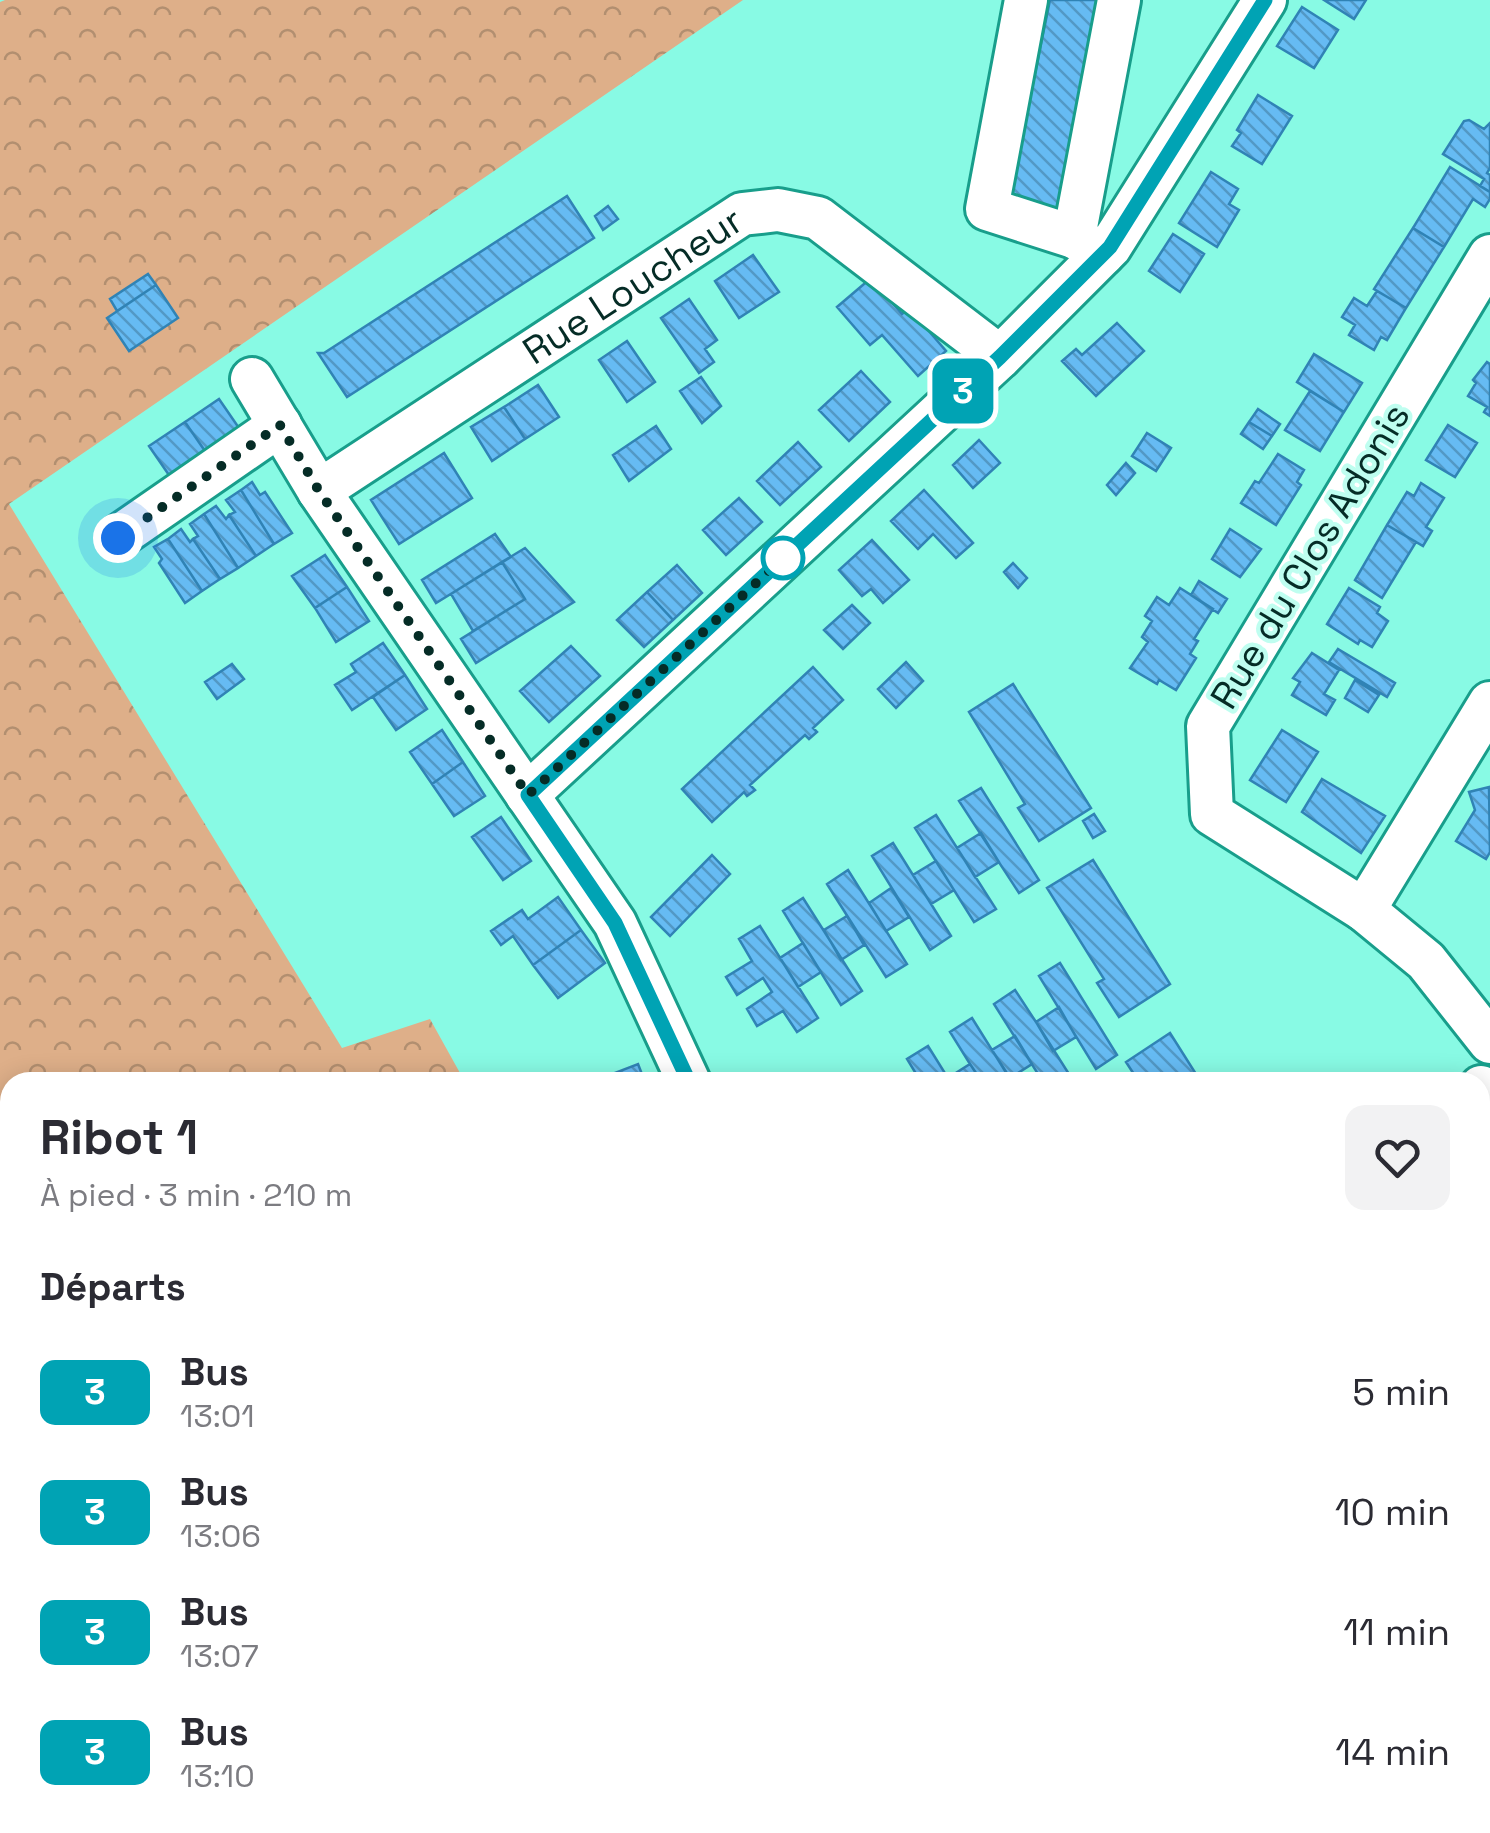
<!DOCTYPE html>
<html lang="fr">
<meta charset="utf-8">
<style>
body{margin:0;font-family:"Space Grotesk",sans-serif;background:#f2f2f3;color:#2b2b33;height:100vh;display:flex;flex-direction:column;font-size:38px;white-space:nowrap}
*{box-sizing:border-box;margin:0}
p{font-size:32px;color:#7c7c81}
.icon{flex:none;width:55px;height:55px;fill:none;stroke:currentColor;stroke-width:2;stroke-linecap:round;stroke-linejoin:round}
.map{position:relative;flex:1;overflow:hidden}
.panel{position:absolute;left:0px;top:1072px;width:1490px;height:762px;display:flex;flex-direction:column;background:#fff;border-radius:30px 30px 0 0;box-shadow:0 5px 25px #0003}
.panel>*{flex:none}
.badge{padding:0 20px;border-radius:15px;font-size:35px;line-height:65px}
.you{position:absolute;width:50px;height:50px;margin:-25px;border:8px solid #fff;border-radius:50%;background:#1a73e8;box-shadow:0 0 0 15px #1a73e833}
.map>.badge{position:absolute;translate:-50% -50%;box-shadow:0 0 0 5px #fff}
h2{padding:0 40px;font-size:38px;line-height:90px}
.round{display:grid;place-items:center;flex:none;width:105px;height:105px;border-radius:20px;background:#f2f2f3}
.headline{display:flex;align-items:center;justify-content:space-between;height:170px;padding:0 40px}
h1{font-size:48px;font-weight:700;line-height:75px}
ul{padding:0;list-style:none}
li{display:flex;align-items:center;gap:30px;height:120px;padding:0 40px}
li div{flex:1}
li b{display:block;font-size:38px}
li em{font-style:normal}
li .badge{min-width:110px;font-weight:700;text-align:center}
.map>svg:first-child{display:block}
.forest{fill:url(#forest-crowns)}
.building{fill:url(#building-back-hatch);stroke:#3083b5;stroke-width:2.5}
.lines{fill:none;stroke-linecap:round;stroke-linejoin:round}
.minor-casing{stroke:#189e8b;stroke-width:48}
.minor{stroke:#fff;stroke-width:42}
.line-casing{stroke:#fff;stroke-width:22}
.line{stroke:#00a3b4;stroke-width:15}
.walk{stroke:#052c26;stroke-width:10;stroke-dasharray:0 18}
.stop-dot{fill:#fff;stroke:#00a3b4;stroke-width:5}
.labels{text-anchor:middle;stroke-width:9;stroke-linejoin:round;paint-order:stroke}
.street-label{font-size:38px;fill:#052c26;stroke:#bffef0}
</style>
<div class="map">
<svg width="1490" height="1833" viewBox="0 0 1490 1833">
<defs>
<pattern id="forest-crowns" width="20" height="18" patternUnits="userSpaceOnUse" patternTransform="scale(2.5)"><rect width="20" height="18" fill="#deaf89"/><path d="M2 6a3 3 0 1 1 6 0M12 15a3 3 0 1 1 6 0" fill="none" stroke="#b28f70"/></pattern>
<pattern id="building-back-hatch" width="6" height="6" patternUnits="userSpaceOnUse" patternTransform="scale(2.5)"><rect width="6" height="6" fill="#66bbf3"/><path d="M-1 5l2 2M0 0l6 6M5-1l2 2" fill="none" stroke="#5298c5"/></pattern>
</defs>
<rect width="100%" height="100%" fill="#88fae4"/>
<path class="forest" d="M5 0H743L9 504 342 1048 430 1019 465 1082H10V1149L0 1144V2Z
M532 1825H904L911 1833H538Z"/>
<path class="building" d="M1050 0H1105L1063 212 1009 201Z
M1324 0H1366L1354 19Z
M1302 7 1338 30 1314 68 1277 46Z
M1258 95 1292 116 1262 164 1232 146 1241 133 1237 130Z
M1469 120 1484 129 1490 123V168L1487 173 1490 175V192L1480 186 1484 179 1443 154 1464 121Z
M1450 167 1490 192V199L1485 207 1473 199 1444 247 1413 228Z
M1211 172 1238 189 1229 204 1239 210 1217 247 1179 223Z
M567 196 594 238 347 397 318 353H324Z
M608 206 618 219 603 230 595 216Z
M1413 228 1444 247 1406 308 1374 289Z
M1173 234 1204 254 1180 292 1149 271Z
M753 255 779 292 739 318 715 281Z
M148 274 156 285 117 311 110 299Z
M871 278 902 314 909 308 946 351 918 376 882 335 870 345 837 307Z
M156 285 178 318 129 351 107 318Z
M1377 291 1406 308 1387 340 1381 337 1374 350 1349 335 1355 325 1342 317 1354 298 1367 306Z
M689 299 717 340 705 349 714 362 699 373 661 318Z
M1117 323 1144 351 1096 396 1062 361 1076 349 1082 355Z
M627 341 655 382 627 402 599 360Z
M1314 354 1362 383 1344 412 1297 382Z
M1487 362 1490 364V416L1484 412 1487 407 1468 396 1476 383 1473 380Z
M861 371 890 402 849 441 819 410Z
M701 377 721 406 702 423 680 391Z
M538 385 559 417 525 439 504 407Z
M1310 391 1344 412 1320 451 1285 430Z
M219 399 241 431 207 454 185 422Z
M504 407 525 439 492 461 471 427Z
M1258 409 1280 424 1272 436 1249 422Z
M185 422 207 454 171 478 149 446Z
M1249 422 1272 436 1263 449 1241 434Z
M1448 425 1477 443 1455 477 1426 460Z
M656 426 671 449 629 481 613 455Z
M1147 433 1171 448 1156 471 1132 456Z
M979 440 1000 463 973 488 953 465Z
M798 442 821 467 780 505 757 481Z
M444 453 472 498 399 544 371 500Z
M1278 454 1304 470 1297 482 1301 485 1276 525 1241 503 1255 481 1259 483Z
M1126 463 1135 473 1116 495 1107 485Z
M252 482 260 495 265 492 292 533 274 544 241 490Z
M1421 483 1444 498 1426 527 1432 531 1423 546 1387 525 1407 492 1414 496Z
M241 490 274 544 256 556 229 515 235 512 226 500Z
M924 490 973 543 956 558 933 534 918 549 891 521Z
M739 498 762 522 726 555 703 530Z
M216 506 226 519 229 515 256 556 238 568 204 514Z
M204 514 238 568 220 579 193 539 198 536 190 524Z
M1387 525 1416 542 1382 598 1355 580Z
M181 529 190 542 193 539 220 579 202 591 168 539Z
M1230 529 1261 549 1240 577 1212 559Z
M495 534 511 557 436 603 422 580Z
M168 539 202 591 185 603 159 563 162 559 154 547Z
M872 540 909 580 883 603 871 589 862 596 839 570Z
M525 548 574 602 476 663 461 639 525 599 502 562Z
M325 555 347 587 315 608 292 576Z
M502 562 525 599 473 631 451 594Z
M1013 563 1027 578 1018 588 1004 572Z
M677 565 702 593 673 620 647 592Z
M1199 581 1227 599 1218 613 1191 595Z
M347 587 369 621 336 642 315 608Z
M1180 588 1213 609 1194 639 1198 641 1190 654 1196 658 1176 690 1159 680 1157 684 1130 668 1148 642 1142 637 1152 621 1145 616 1157 597 1169 605Z
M1349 588 1380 607 1377 613 1388 621 1372 647 1360 640 1358 644 1327 624Z
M647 592 673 620 644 647 617 620Z
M852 605 870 623 843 649 824 630Z
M383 643 405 675 352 710 335 685 356 672 351 664Z
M571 646 600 676 549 722 520 691Z
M1338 649 1395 683 1387 697 1329 662Z
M1312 653 1339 670 1324 694 1335 700 1326 715 1292 695 1300 682 1293 678Z
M906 662 923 681 896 708 878 689Z
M232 664 244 679 217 699 205 682Z
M813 667 843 700 813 728 817 732 809 739 805 735 750 785 755 790 747 796 744 792 712 822 682 789Z
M405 675 427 709 396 730 373 697Z
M1355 680 1379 695 1368 712 1345 698Z
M1013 684 1091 808 1039 841 1018 808 1025 804 969 712Z
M442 730 463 762 432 784 410 752Z
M1282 730 1318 752 1286 802 1250 780Z
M463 762 485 796 454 816 432 784Z
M1322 779 1385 816 1361 853 1302 812Z
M1489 787 1490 852 1486 859 1456 841 1475 810 1469 792Z
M981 788 1039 880 1019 893 959 801Z
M1094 814 1105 831 1093 838 1083 821Z
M936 815 996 909 974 922 915 828Z
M501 817 531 861 503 880 472 837Z
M981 833 999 862 975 877 957 848Z
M893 843 951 936 930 950 872 856Z
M712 855 730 874 670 936 651 917Z
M1093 860 1170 984 1119 1017 1097 983 1104 979 1047 888Z
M936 861 954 890 931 904 913 875Z
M848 870 907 964 886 977 827 884Z
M891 888 909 917 886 931 869 903Z
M558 897 581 930 533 965 513 936 501 945 491 931 522 910 528 919Z
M803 898 862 991 841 1005 783 911Z
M847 916 864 945 841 960 824 930Z
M760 926 818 1018 797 1032 783 1011 757 1026 747 1009 772 992 763 978 737 995 726 977 752 961 739 939Z
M581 930 605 963 558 998 533 965Z
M803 943 821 972 798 987 780 958Z
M1060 963 1117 1055 1096 1069 1039 976Z
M1015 990 1036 1022 1074 1082H1043L994 1004Z
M1059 1007 1076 1037 1053 1051 1036 1022Z
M972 1018 1012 1082H982L970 1064 950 1032Z
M1170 1033 1201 1082H1139L1126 1062Z
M1015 1036 1032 1064 1010 1078 992 1050Z
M928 1046 948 1078 950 1082H921L907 1059Z
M638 1064 645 1082H601L599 1079Z
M970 1064 982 1082H950L948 1078Z
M1490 1251V1289L1480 1272V1257Z"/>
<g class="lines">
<defs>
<g id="minor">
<path d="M1026 0 987 209 1074 237 1103 254"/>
<path d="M1074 237 1119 0"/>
<path d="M1490 256 1208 726 1212 814 1364 910 1426 961 1490 1042"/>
<path d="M252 379 319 491 615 923 689 1082"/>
<path id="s1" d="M319 491 742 214 778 210 818 218 1000 357"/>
<path d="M118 537 280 425"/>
<path d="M527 795 1000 357 1110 247 1265 0"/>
<path d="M1364 910 1490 703"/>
<path d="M1481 1087 1490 1102"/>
<path d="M1480 1194 1490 1188"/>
<path d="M1480 1397 1490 1414"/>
<path d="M798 1825V1833"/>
<path d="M1198 1825 1204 1833"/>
<path d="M1482 1833 1490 1826"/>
</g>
</defs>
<use href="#minor" class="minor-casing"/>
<use href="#minor" class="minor"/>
</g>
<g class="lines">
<defs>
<path id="line" d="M689 1082 615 923 528 795 1000 357 1110 247 1265 0"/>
</defs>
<use href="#line" class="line-casing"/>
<use href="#line" class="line"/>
<path class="walk" d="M118 538 280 425 319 491 528 795 783 558"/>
</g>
<circle class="stop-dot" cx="783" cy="558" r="20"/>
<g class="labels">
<g class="street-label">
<text dy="13" stroke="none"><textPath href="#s1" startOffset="375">Rue Loucheur</textPath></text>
<text transform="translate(1310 556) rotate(-59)" y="13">Rue du Clos Adonis</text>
</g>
</g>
</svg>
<div class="you" style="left:118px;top:538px"></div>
<b class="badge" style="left:963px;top:391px;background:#00a3b4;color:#fff">3</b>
<section class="panel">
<div class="headline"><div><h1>Ribot 1</h1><p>À pied · 3 min · 210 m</p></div><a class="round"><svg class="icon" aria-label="heart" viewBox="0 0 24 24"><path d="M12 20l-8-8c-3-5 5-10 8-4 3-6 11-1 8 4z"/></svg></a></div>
<h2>Départs</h2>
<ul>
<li><span class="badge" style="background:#00a3b4;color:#fff">3</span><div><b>Bus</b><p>13:01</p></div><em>5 min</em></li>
<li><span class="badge" style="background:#00a3b4;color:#fff">3</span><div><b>Bus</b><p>13:06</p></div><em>10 min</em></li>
<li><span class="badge" style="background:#00a3b4;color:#fff">3</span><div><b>Bus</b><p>13:07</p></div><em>11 min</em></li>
<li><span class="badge" style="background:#00a3b4;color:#fff">3</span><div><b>Bus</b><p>13:10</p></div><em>14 min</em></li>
</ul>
</section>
</div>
